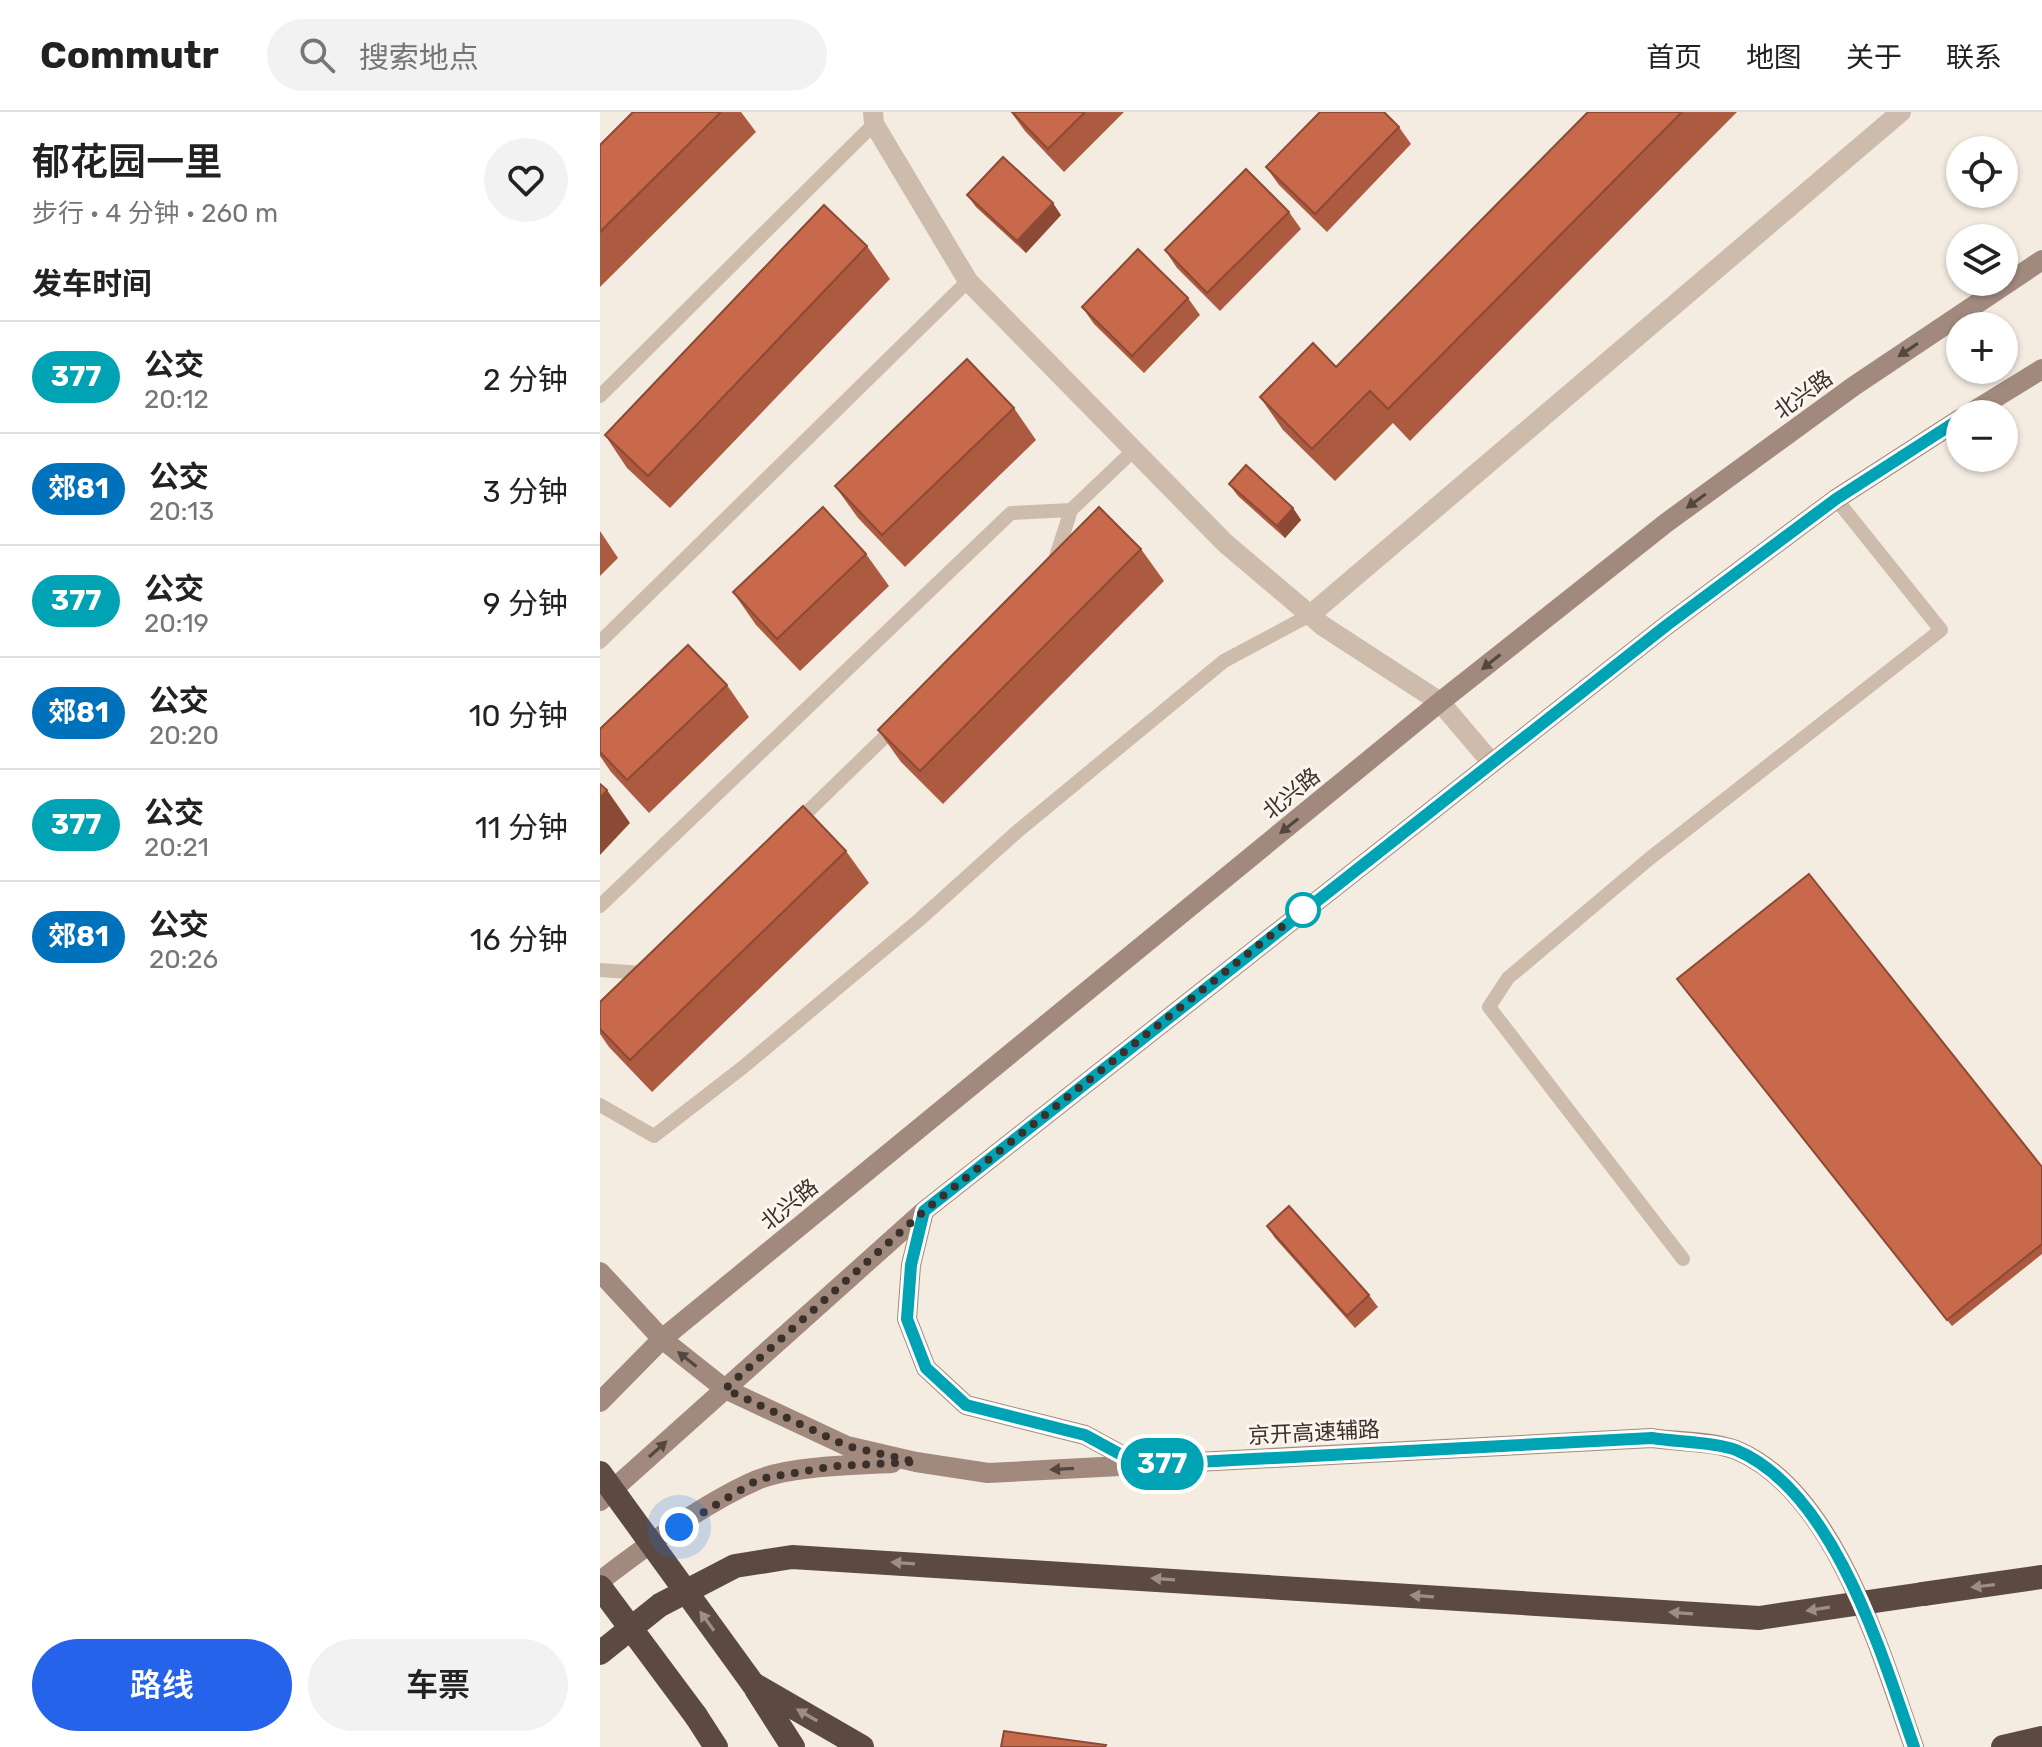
<!DOCTYPE html>
<html lang="zh">
<meta charset="utf-8">
<style>
body{margin:0;font-family:Rubik,"Noto Sans SC",sans-serif;background:#f2f2f2;color:#222;height:100vh;display:flex;flex-direction:column;font-size:30px;white-space:nowrap}
*{box-sizing:border-box;margin:0}
p{font-size:26px;color:#767676}
.icon{flex:none;width:44px;height:44px;fill:none;stroke:currentColor;stroke-width:2;stroke-linecap:round;stroke-linejoin:round}
.map{position:relative;flex:1;overflow:hidden}
.side{display:flex;flex-direction:column;background:#fff;width:600px}
.side>*{flex:none}
.badge{padding:0 16px;border-radius:26px;font-size:28px;line-height:52px}
.tools{position:absolute;left:1346px;top:24px;display:grid;gap:16px}
.tools a{display:grid;place-items:center;width:72px;height:72px;border-radius:50%;background:#fff;box-shadow:0 2px 6px #0004;font-size:40px}
.you{position:absolute;width:40px;height:40px;margin:-20px;border:6px solid #fff;border-radius:50%;background:#1a73e8;box-shadow:0 0 0 12px #1a73e833}
.map>.badge{position:absolute;translate:-50% -50%;box-shadow:0 0 0 4px #fff}
h2{padding:0 32px;font-size:30px;line-height:72px}
.round{display:grid;place-items:center;flex:none;width:84px;height:84px;border-radius:42px;background:#f2f2f2}
.head{display:flex;align-items:center;justify-content:space-between;height:136px;padding:0 32px}
h1{font-size:38px;font-weight:600;line-height:60px}
.primary-button{display:flex;gap:16px;margin-top:auto;padding:16px 32px}
.primary-button a{flex:1;height:92px;border-radius:48px;background:#2563eb;color:#fff;font-size:32px;font-weight:600;line-height:92px;text-align:center}
.primary-button a+a{background:#f2f2f2;color:#222}
ul{padding:0;list-style:none}
li{display:flex;align-items:center;gap:24px;height:112px;padding:0 32px;border-top:2px solid #e0e0e0}
li div{flex:1}
li b{display:block;font-size:30px}
li em{font-style:normal}
li .badge{min-width:88px;font-weight:700;text-align:center}
header{display:flex;align-items:center;gap:48px;box-sizing:border-box;height:112px;padding:0 40px;background:#fff;border-bottom:2px solid #e0e0e0}
header strong{font-size:38px}
nav{display:flex;gap:44px;margin-inline-start:auto;font-size:28px}
.search{width:560px;height:72px;background:#f2f2f2;display:flex;align-items:center;gap:20px;box-sizing:border-box;padding:0 28px;border-radius:44px;color:#767676;font-size:30px}
main{display:flex;flex:1;min-height:0}
.map>svg:first-child{display:block}
.lines{fill:none;stroke-linecap:round;stroke-linejoin:round}
.service{stroke:#cdbbac;stroke-width:14}
.minor{stroke:#cdbbac;stroke-width:20}
.secondary{stroke:#a18a7d;stroke-width:20}
.motorway{stroke:#5c4a42;stroke-width:24}
.motorway-bridge{stroke:#5c4a42;stroke-width:24}
.wall{fill:#ac5a40}
.shaded-wall{fill:#8c4a34}
.building{fill:#c8694b;stroke:#8c4a34;stroke-width:2}
.oneway{fill:#544640}
.oneway2{fill:#9c8e87}
.line-casing{stroke:#fff;stroke-width:18}
.line{stroke:#00a3b4;stroke-width:12}
.walk{stroke:#3b302b;stroke-width:8;stroke-dasharray:0 14.4}
.stop-dot{fill:#fff;stroke:#00a3b4;stroke-width:4}
.labels{text-anchor:middle;stroke-width:6;stroke-linejoin:round;paint-order:stroke}
.street-label{font-size:22px;fill:#3b302b;stroke:#fbf5ee}
</style>
<header>
<strong>Commutr</strong>
<div class="search"><svg class="icon" aria-label="search" viewBox="0 0 24 24"><circle cx="10" cy="10" r="6"/><path d="M15 15l6 6"/></svg>搜索地点</div>
<nav><a>首页</a><a>地图</a><a>关于</a><a>联系</a></nav>
</header>
<main>
<section class="side">
<div class="head"><div><h1>郁花园一里</h1><p>步行 · 4 分钟 · 260 m</p></div><a class="round"><svg class="icon" aria-label="heart" viewBox="0 0 24 24"><path d="M12 20l-8-8c-3-5 5-10 8-4 3-6 11-1 8 4z"/></svg></a></div>
<h2>发车时间</h2>
<ul>
<li><span class="badge" style="background:#00a3b4;color:#fff">377</span><div><b>公交</b><p>20:12</p></div><em>2 分钟</em></li>
<li><span class="badge" style="background:#0072bc;color:#fff">郊81</span><div><b>公交</b><p>20:13</p></div><em>3 分钟</em></li>
<li><span class="badge" style="background:#00a3b4;color:#fff">377</span><div><b>公交</b><p>20:19</p></div><em>9 分钟</em></li>
<li><span class="badge" style="background:#0072bc;color:#fff">郊81</span><div><b>公交</b><p>20:20</p></div><em>10 分钟</em></li>
<li><span class="badge" style="background:#00a3b4;color:#fff">377</span><div><b>公交</b><p>20:21</p></div><em>11 分钟</em></li>
<li><span class="badge" style="background:#0072bc;color:#fff">郊81</span><div><b>公交</b><p>20:26</p></div><em>16 分钟</em></li>
</ul>
<div class="primary-button"><a>路线</a><a>车票</a></div>
</section>
<div class="map">
<svg width="1442" height="1635" viewBox="0 0 1442 1635">
<rect width="100%" height="100%" fill="#f4ebe1"/>
<g class="lines">
<path class="service" d="M0 284 274 12
M454 451 471 398
M0 530 368 169
M196 711 296 614
M0 794 411 401 471 398 534 338
M0 858 43 861 47 857
M0 993 54 1024 142 956 319 808 419 718 624 549 710 503
M1083 1147 889 895 908 866 1049 747 1341 518 1236 387"/>
<path class="minor" d="M273 0 274 12 368 169 625 431 723 514 840 590 891 650
M710 503 1301 0"/>
<path class="secondary" d="M1369 302 1442 257
M324 1099 311 1153 307 1207 326 1256 366 1293 485 1323 540 1353
M0 1160 62 1227 125 1277 247 1334 316 1350 388 1361 1052 1326C1077 1330 1113 1329 1136 1338 1235 1379 1281 1542 1314 1635
M0 1290 62 1227 840 590 1066 411 1254 274 1442 148
M0 1389 324 1099 1067 513 1236 387 1360 307
M0 1469C46 1434 104 1391 157 1368 190 1354 255 1353 292 1351"/>
<path class="motorway" d="M1323 1482 1442 1465
M0 1541 60 1493 135 1454 192 1445 1159 1506
M153 1572 262 1635
M156 1577 193 1635
M96 1604 116 1635
M1403 1635 1442 1626"/>
<path class="motorway-bridge" d="M0 1361 153 1572
M0 1475 96 1604
M1159 1506 1323 1482"/>
</g>
<path class="wall" d="M33 0H141L156 20 0 175V33Z
M411 0H524L464 60 425 19Z
M988 0H1137L810 329 793 311 735 369 683 318 660 285 736 255Z
M799 15 811 32 727 120 679 73 666 55Z
M367 83 461 103 426 141 376 95Z
M689 100 701 117 620 199 577 156 565 138Z
M267 134 290 167 70 396 27 356 5 323Z
M588 186 600 203 544 261 494 212 482 195Z
M414 296 436 328 305 455 258 406 235 374Z
M629 372 693 396 701 408 685 426 638 384Z
M0 419 18 446 0 464Z
M541 437 564 469 343 692 301 650 278 618Z
M266 442 289 474 200 559 156 513 133 480Z
M127 573 149 605 49 701 11 660 0 644V617Z
M246 739 269 771 52 980 9 935 0 922V890Z
M1081 873 1442 1055V1142L1352 1214Z
M667 1114 769 1183 778 1195 755 1216 675 1126Z"/>
<path class="shaded-wall" d="M453 91 461 103 426 141 417 129Z
M693 396 701 408 685 426 677 414Z
M7 678 30 711 0 743V686Z"/>
<path class="building" d="M33 0H121L0 120V33Z
M412 0H485L448 37Z
M720 0H784L799 15 715 102 666 55Z
M988 0H1082L788 297 770 279 712 337 660 285 713 231 736 255Z
M403 45 453 91 417 129 367 83Z
M646 57 689 100 607 181 565 138Z
M224 93 267 134 48 364 5 323Z
M538 137 588 186 532 244 482 195Z
M367 247 414 296 282 423 235 374Z
M646 353 693 396 677 414 629 372Z
M223 395 266 442 177 527 133 480Z
M499 395 541 437 320 659 278 618Z
M88 533 127 573 27 668 0 640V617Z
M0 672 7 678 0 686Z
M203 694 246 739 30 948 0 917V890Z
M1209 762 1442 1055V1132L1347 1208 1077 867Z
M689 1094 769 1183 747 1204 667 1114Z
M404 1619 506 1633 505 1635H401Z"/>
<defs><path id="oneway-solid" d="M-6-.8H1V-3.2L6.5 0L1 3.2V.8H-6Z" transform="scale(2)"/></defs>
<g class="oneway">
<use href="#oneway-solid" transform="translate(1308 238) rotate(146)"/>
<use href="#oneway-solid" transform="translate(1096 389) rotate(144)"/>
<use href="#oneway-solid" transform="translate(891 550) rotate(141)"/>
<use href="#oneway-solid" transform="translate(689 714) rotate(141)"/>
<use href="#oneway-solid" transform="translate(87 1247) rotate(-142)"/>
<use href="#oneway-solid" transform="translate(58 1337) rotate(-42)"/>
<use href="#oneway-solid" transform="translate(462 1357) rotate(177)"/>
</g>
<g class="oneway2">
<use href="#oneway-solid" transform="translate(303 1451) rotate(-176)"/>
<use href="#oneway-solid" transform="translate(563 1467) rotate(-176)"/>
<use href="#oneway-solid" transform="translate(1383 1474) rotate(173)"/>
<use href="#oneway-solid" transform="translate(822 1484) rotate(-176)"/>
<use href="#oneway-solid" transform="translate(1218 1497) rotate(171)"/>
<use href="#oneway-solid" transform="translate(1081 1501) rotate(-176)"/>
<use href="#oneway-solid" transform="translate(107 1509) rotate(-126)"/>
<use href="#oneway-solid" transform="translate(207 1603) rotate(-150)"/>
</g>
<g class="lines">
<defs>
<path id="line" d="M1314 1635C1282 1543 1234 1379 1136 1338 1115 1330 1075 1330 1052 1326L540 1353 485 1323 366 1293 326 1256 307 1207 311 1153 324 1099 1067 513 1236 387 1360 307"/>
</defs>
<use href="#line" class="line-casing"/>
<use href="#line" class="line"/>
<path class="walk" d="M79 1415 159 1367 235 1354 316 1350 247 1334 125 1277 324 1099 703 798"/>
</g>
<circle class="stop-dot" cx="703" cy="798" r="16"/>
<g class="labels">
<g class="street-label">
<text transform="translate(1203 282) rotate(-36)" y="8">北兴路</text>
<text transform="translate(691 681) rotate(-39)" y="8">北兴路</text>
<text transform="translate(189 1092) rotate(-39)" y="8">北兴路</text>
<text transform="translate(714 1320) rotate(-3)" y="8">京开高速辅路</text>
</g>
</g>
</svg>
<div class="tools">
<a><svg class="icon" aria-label="locate" viewBox="0 0 24 24"><circle cx="12" cy="12" r="6"/><path d="M12 2v4M12 18v4M2 12h4M18 12h4"/></svg></a>
<a><svg class="icon" aria-label="layers" viewBox="0 0 24 24"><path d="M12 4l9 5-9 5-9-5zM3 14l9 5 9-5"/></svg></a>
<a>+</a>
<a>−</a>
</div>
<div class="you" style="left:79px;top:1415px"></div>
<b class="badge" style="left:562px;top:1352px;background:#00a3b4;color:#fff">377</b>
</div>
</main>
